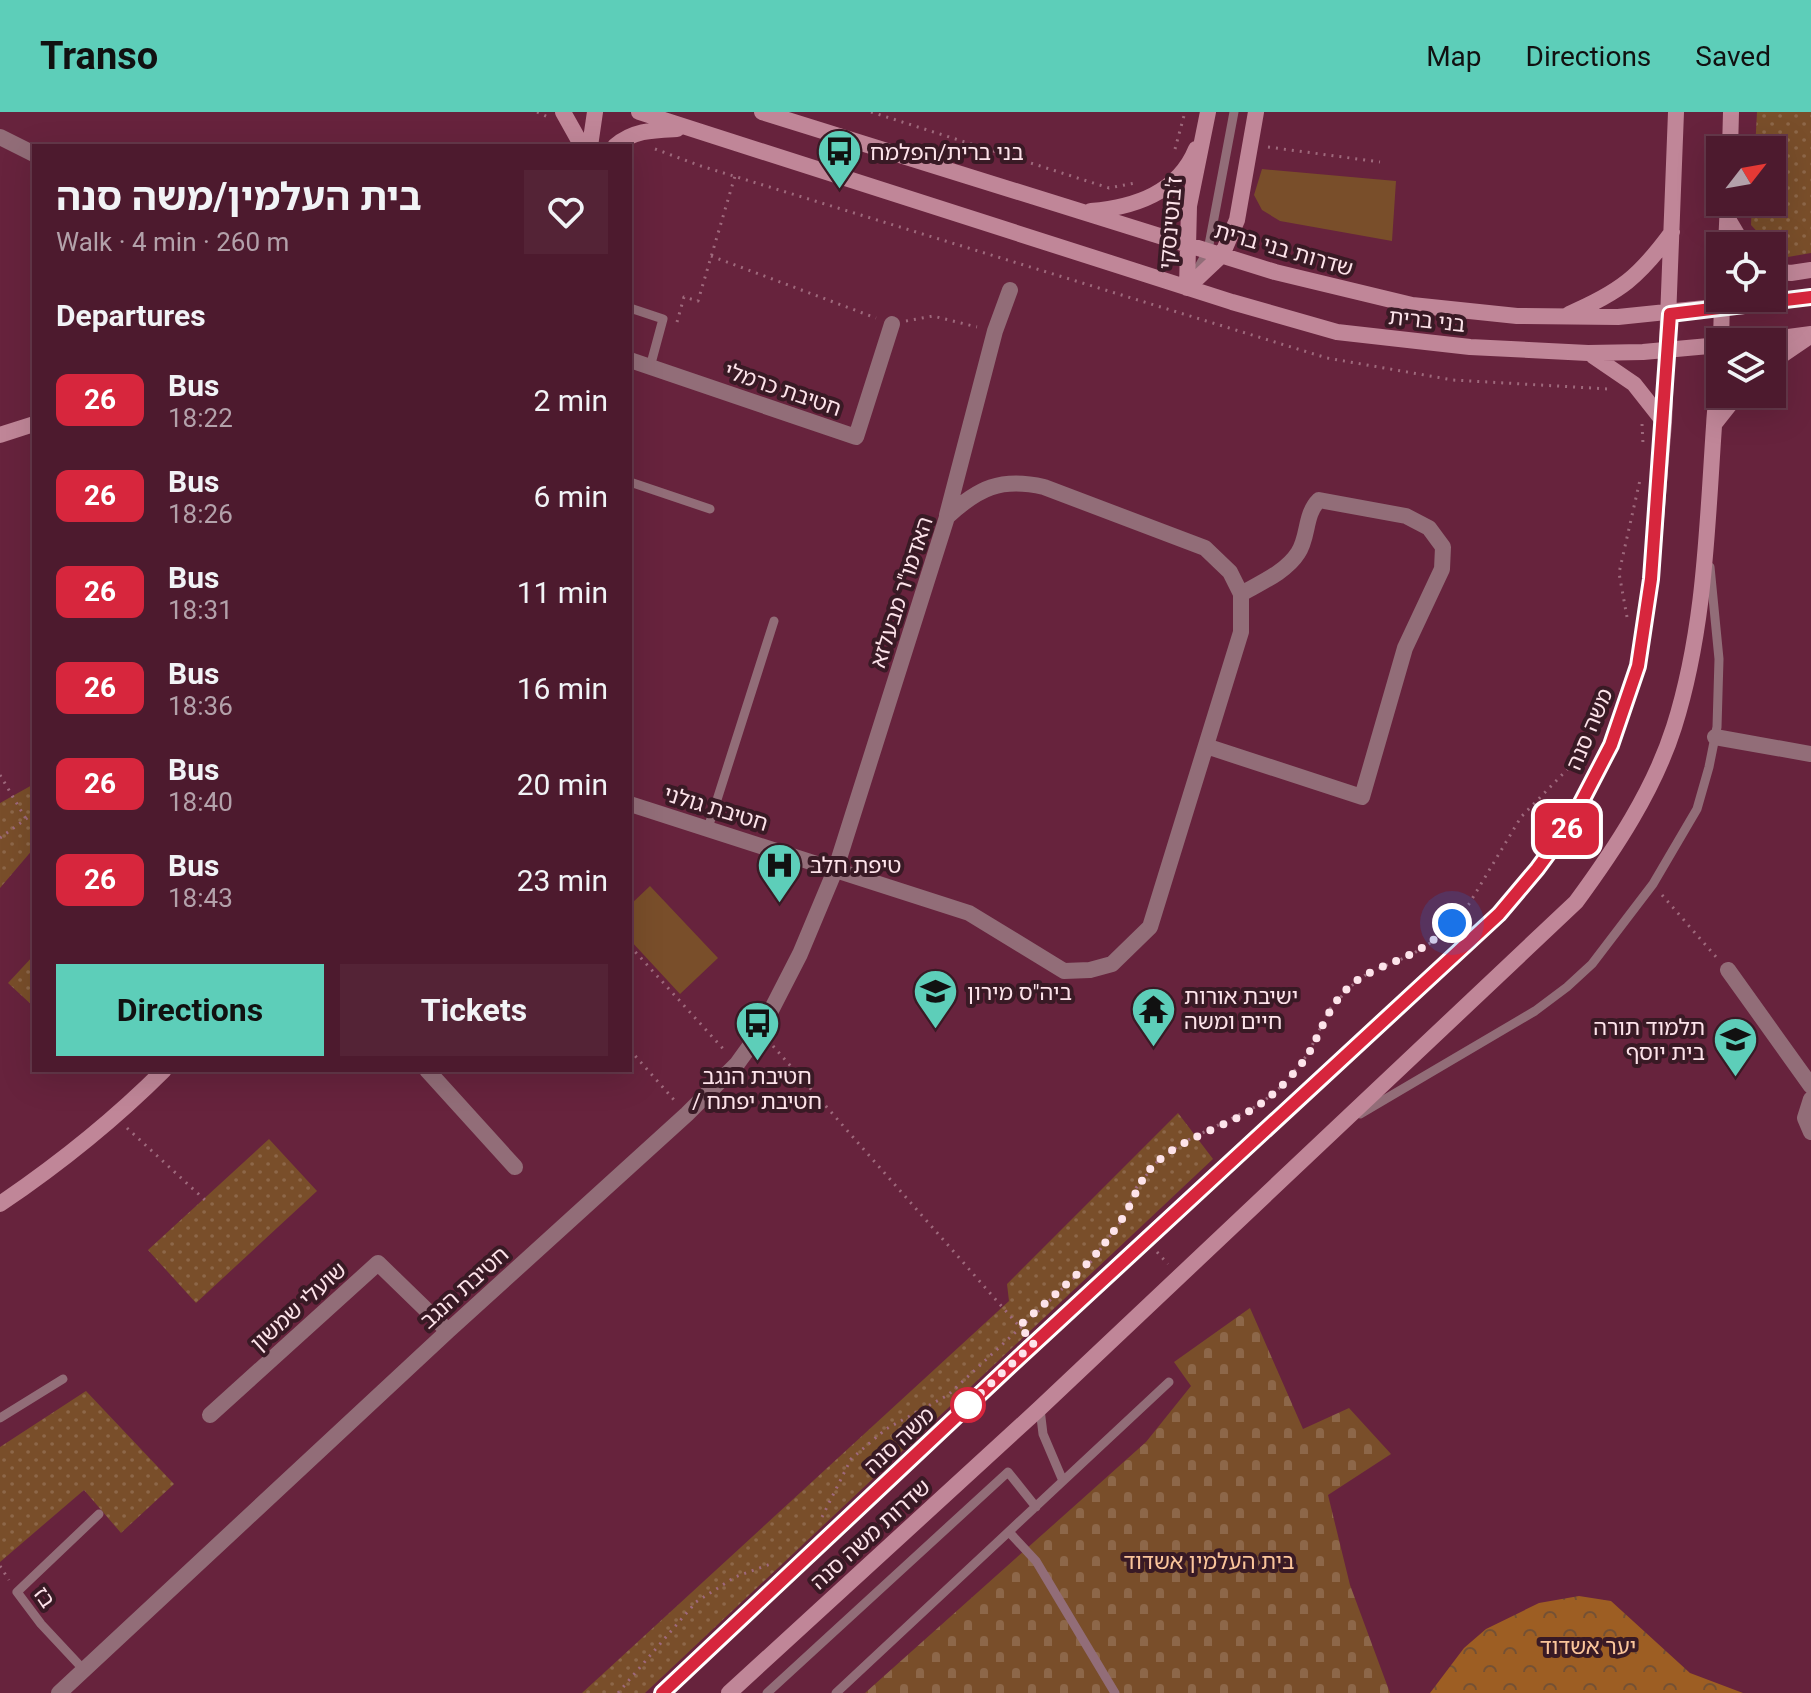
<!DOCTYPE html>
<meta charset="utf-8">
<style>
body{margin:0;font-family:Roboto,"Noto Sans Hebrew",sans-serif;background:#542336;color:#f1f3f6;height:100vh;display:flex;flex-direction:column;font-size:30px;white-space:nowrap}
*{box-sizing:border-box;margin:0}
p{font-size:26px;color:#b3a1aa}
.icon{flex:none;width:44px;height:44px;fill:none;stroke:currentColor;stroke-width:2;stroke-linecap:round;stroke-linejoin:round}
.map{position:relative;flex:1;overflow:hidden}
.details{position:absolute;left:32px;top:32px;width:600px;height:928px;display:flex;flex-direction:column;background:#4d1a2e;border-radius:0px;box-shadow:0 8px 32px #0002,0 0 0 2px #64384a}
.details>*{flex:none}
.badge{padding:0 16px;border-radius:12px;font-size:28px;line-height:52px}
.needle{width:52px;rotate:59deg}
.controls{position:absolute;left:1706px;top:24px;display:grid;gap:16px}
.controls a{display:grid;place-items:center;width:80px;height:80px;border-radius:0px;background:#4d1a2e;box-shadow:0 8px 32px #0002,0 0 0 2px #64384a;font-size:40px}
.you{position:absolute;width:40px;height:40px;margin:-20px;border:6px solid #fff;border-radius:50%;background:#1a73e8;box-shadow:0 0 0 12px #1a73e833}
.map>.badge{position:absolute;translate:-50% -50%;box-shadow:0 0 0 4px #fff}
h2{padding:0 24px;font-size:30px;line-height:72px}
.round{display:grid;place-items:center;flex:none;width:84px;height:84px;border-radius:0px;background:#542336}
.summary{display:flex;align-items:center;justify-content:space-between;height:136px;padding:0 24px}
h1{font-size:38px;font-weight:700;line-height:60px}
.cta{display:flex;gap:16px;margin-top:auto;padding:16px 24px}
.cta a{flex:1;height:92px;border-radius:0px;background:#5dceb9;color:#111;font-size:32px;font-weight:700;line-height:92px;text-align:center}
.cta a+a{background:#542336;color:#f1f3f6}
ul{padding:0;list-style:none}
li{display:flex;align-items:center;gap:24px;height:96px;padding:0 24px}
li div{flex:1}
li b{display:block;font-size:30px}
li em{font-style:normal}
li .badge{min-width:88px;font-weight:700;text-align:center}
header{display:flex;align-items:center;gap:48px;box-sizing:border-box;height:112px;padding:0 40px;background:#5dceb9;color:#111}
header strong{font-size:38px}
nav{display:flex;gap:44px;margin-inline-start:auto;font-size:28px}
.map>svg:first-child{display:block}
.grass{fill:url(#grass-dots)}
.forest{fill:url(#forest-crowns)}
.cemetery{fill:url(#cemetery-stones)}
.garden{fill:#794e2a}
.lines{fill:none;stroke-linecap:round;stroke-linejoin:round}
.path{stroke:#9e697c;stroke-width:3;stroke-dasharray:2 6;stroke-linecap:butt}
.lane{stroke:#926d78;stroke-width:9}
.street{stroke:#926d78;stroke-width:16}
.secondary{stroke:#c08698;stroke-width:16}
.line-casing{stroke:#fff;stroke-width:18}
.line{stroke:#d7263d;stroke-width:12}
.walk{stroke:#fde3ea;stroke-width:8;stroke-dasharray:0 14.4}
.stop-dot{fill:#fff;stroke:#d7263d;stroke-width:4}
.labels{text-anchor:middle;stroke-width:8;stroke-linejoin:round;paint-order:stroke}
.poi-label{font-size:22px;fill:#fde3ea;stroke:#391a25;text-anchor:start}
.street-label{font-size:22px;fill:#fde3ea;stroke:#391a25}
.park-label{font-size:22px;fill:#fbc59b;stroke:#391a25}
</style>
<header>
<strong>Transo</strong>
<nav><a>Map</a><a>Directions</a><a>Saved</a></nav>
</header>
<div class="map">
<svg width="1811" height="1581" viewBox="0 0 1811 1581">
<defs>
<pattern id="grass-dots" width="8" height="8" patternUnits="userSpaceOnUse" patternTransform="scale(2)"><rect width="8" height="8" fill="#794e2a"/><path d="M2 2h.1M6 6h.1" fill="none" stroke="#8d6749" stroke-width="1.8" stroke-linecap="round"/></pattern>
<pattern id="forest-crowns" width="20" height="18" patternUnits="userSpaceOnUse" patternTransform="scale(2)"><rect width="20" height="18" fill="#9d5e23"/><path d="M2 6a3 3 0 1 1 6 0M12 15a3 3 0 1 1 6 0" fill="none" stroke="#745134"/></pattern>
<pattern id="cemetery-stones" width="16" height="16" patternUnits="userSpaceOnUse" patternTransform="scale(2)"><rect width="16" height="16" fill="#794e2a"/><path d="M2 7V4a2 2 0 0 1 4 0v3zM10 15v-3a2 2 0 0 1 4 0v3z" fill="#8d6749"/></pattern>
</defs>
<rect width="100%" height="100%" fill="#67233d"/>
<path class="grass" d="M1757 0H1811V141L1782 146 1751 113 1752 90H1772V38H1755Z
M34 672V736L0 776V691Z
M34 843V895L8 871Z
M1178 1001 1213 1047 645 1581H582L1009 1189 1007 1172Z
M269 1027 317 1079 196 1191 148 1138Z
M86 1279 174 1372 121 1421 84 1378 0 1450V1335Z"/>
<path class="forest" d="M1579 1484 1611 1489 1690 1561 1743 1581H1430L1464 1536 1486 1517 1539 1491Z"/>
<path class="cemetery" d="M1250 1196 1303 1317 1349 1296 1391 1342 1328 1383 1350 1473 1390 1581H865L1146 1330 1191 1274 1174 1250Z"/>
<path class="garden" d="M1262 57 1396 69 1392 129 1280 109 1262 98 1254 83Z
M650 774 718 846 680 882 630 828V793Z"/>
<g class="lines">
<path class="path" d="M537 0 548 5
M871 0 1109 76 1135 71
M1268 35 1380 50
M655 37 701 54 1327 246 1453 268 1609 277
M1175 37 1185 0
M711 144 876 206
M906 209 933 204 977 215
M677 210 684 185 698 189 735 64
M1642 312 1643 332
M1627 505 1619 461 1640 368
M0 663 26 707
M0 726 34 701
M1662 783 1717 846
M630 834 726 940
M773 934 1019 1214
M630 938 675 989
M127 1016 206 1089
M1157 1140 1168 1152
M822 1405 851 1347 886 1317 948 1283 1090 1151 1123 1107 1136 1076 1157 1050 1184 1030 1259 993 1282 974 1308 942 1329 898 1350 875 1368 861 1411 843 1435 828 1452 811 1469 792 1521 705 1589 635
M0 1454 9 1468
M618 1581 696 1490 735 1465 773 1451"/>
<path class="lane" d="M1195 162 1208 138 1234 0
M630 196 663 207 650 255
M630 370 710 397
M708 716 774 509
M1360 1002 1535 899 1567 875 1592 852 1653 772 1697 697 1709 655 1717 615 1719 547 1710 455
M1040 1297 1043 1322 1063 1369
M0 1306 63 1267
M1009 1420 1036 1449 1115 1581
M84 1558 41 1512 17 1480 99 1402
M767 1581 1008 1360 1036 1395
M836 1581 1169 1270"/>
<path class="street" d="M0 25 34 42
M630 248 856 325 892 212
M947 403 995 219 1010 178
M1715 625 1811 642
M1206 634 1362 685 1405 536 1442 457 1443 435 1429 416 1406 404 1319 388C1304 403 1309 425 1298 441 1286 460 1260 471 1241 482
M1728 858 1811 974
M427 958 515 1055
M1811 987 1805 1006 1811 1020
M210 1303 378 1151 448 1219
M59 1581 448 1219 687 1002 737 952 760 920 800 842 836 756 947 405C978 376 1001 365 1044 375L1205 436 1230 460 1241 482V520L1150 815 1112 852 1090 858 1064 859 969 801 630 692"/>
<path class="secondary" d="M563 0 582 34
M639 0 1232 190 1337 220 1470 235 1588 241 1643 240 1720 233
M762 0 1275 160 1412 193 1517 204 1618 205 1811 185
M590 34 595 0
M615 34C633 18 654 18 677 17
M1730 38 1731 0
M1091 99C1135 95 1178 81 1196 37
M1728 107 1744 134
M1726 134 1728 90
M1772 159 1791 161 1811 158
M1187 176 1222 143 1237 108 1256 0
M1187 176 1189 94 1208 0
M1569 202C1620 180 1639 165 1672 120
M1721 230 1722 188
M1748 230 1811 222
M1593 244 1634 272 1664 310
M1772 250 1807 226
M1715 311 1738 282
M0 323 34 312
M0 1092C59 1052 113 1009 164 958
M662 1581 1034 1231 1499 802 1537 757 1570 712 1611 633 1638 554 1651 467 1664 310 1676 0
M729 1581 1040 1296 1576 790C1615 737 1654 678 1674 615 1705 517 1707 415 1714 314 1715 292 1719 270 1720 247"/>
</g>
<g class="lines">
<defs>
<path id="line" d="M662 1581 1011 1253 1499 802 1537 757 1570 712 1611 633 1638 554 1651 467 1670 202 1811 185"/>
</defs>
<use href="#line" class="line-casing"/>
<use href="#line" class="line"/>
<path class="walk" d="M968 1293 964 1297 1034 1231 1019 1214C1056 1182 1093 1152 1120 1110 1135 1089 1137 1068 1158 1049 1188 1023 1227 1015 1259 993 1277 980 1297 960 1309 941 1322 917 1329 893 1350 874 1367 859 1389 853 1409 843 1426 835 1439 824 1452 811"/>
</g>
<defs>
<symbol id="bus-pin" viewBox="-11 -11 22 30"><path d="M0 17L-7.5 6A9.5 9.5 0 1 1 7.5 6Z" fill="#5dceb9" stroke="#391a25"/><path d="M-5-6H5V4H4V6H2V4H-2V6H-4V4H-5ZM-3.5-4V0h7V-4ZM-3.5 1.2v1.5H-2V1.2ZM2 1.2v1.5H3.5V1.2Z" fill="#111"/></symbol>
<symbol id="hospital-pin" viewBox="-11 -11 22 30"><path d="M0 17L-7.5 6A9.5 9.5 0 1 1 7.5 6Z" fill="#5dceb9" stroke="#391a25"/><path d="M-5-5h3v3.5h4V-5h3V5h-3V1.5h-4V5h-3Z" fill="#111"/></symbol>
<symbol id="school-pin" viewBox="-11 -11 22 30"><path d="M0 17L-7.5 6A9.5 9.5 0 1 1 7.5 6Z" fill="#5dceb9" stroke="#391a25"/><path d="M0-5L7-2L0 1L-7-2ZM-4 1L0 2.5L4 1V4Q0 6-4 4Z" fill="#111"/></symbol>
<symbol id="temple-pin" viewBox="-11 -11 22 30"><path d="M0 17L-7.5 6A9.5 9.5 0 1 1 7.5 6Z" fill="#5dceb9" stroke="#391a25"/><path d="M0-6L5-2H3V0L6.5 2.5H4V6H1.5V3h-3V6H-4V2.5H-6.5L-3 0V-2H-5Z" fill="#111"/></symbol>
</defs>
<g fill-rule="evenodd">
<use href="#bus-pin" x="814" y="14" width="51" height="69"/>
<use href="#hospital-pin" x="754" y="728" width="51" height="69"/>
<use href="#school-pin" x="910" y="854" width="51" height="69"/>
<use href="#temple-pin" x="1128" y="872" width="51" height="69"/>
<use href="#bus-pin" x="732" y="886" width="51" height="69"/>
<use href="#school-pin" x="1710" y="902" width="51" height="69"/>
</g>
<circle class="stop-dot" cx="968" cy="1293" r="16"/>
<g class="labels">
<g class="poi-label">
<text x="870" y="48">בני ברית/הפלמח</text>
<text x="810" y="761">טיפת חלב</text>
<text x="967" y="888">ביה"ס מירון</text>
<text x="1184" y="892">ישיבת אורות<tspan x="1184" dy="25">חיים ומשה</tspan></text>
<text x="1705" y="923" text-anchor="end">תלמוד תורה<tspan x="1705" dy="25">בית יוסף</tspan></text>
<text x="757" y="972" text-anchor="middle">חטיבת הנגב<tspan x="757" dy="25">/ חטיבת יפתח</tspan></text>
</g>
<g class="street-label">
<text transform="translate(1170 111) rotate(-85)" y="8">ז'בוטינסקי</text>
<text transform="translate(1284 137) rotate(16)" y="8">שדרות בני ברית</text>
<text transform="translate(1427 208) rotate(6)" y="8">בני ברית</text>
<text transform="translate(783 277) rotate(19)" y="8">חטיבת כרמלי</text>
<text transform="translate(901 480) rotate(-72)" y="8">האדמו"ר מבעלזא</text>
<text transform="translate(1589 617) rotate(-67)" y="8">משה סנה</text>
<text transform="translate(716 696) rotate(17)" y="8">חטיבת גולני</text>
<text transform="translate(464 1175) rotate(-42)" y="8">חטיבת הנגב</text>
<text transform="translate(298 1194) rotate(-42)" y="8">שועלי שמשון</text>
<text transform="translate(899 1328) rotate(-43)" y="8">משה סנה</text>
<text transform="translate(870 1422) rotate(-42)" y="8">שדרות משה סנה</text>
<text transform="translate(45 1485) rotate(56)" y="8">בז</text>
</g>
<g class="park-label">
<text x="1209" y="1457">בית העלמין אשדוד</text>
<text x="1588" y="1542">יער אשדוד</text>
</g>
</g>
</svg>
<div class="controls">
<a><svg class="needle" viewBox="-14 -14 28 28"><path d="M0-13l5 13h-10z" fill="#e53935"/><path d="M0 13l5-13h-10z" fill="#b3a1aa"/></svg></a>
<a><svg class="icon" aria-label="locate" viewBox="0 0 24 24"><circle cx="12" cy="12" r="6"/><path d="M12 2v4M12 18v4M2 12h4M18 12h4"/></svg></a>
<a><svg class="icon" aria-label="layers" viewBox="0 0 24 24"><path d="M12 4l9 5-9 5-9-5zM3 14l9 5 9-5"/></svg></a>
</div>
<div class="you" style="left:1452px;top:811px"></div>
<b class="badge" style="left:1567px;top:717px;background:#d7263d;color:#fff">26</b>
<section class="details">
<div class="summary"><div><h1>בית העלמין/משה סנה</h1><p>Walk · 4 min · 260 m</p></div><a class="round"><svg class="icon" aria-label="heart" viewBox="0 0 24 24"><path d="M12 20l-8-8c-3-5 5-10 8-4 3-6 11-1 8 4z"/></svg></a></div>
<h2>Departures</h2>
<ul>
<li><span class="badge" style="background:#d7263d;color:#fff">26</span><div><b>Bus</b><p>18:22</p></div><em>2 min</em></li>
<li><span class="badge" style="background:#d7263d;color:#fff">26</span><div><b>Bus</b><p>18:26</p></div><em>6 min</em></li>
<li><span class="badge" style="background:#d7263d;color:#fff">26</span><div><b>Bus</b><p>18:31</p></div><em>11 min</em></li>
<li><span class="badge" style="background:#d7263d;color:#fff">26</span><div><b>Bus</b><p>18:36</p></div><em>16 min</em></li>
<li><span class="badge" style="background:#d7263d;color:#fff">26</span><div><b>Bus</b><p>18:40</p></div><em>20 min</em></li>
<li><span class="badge" style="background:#d7263d;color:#fff">26</span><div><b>Bus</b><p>18:43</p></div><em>23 min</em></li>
</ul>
<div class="cta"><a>Directions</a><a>Tickets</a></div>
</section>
</div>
